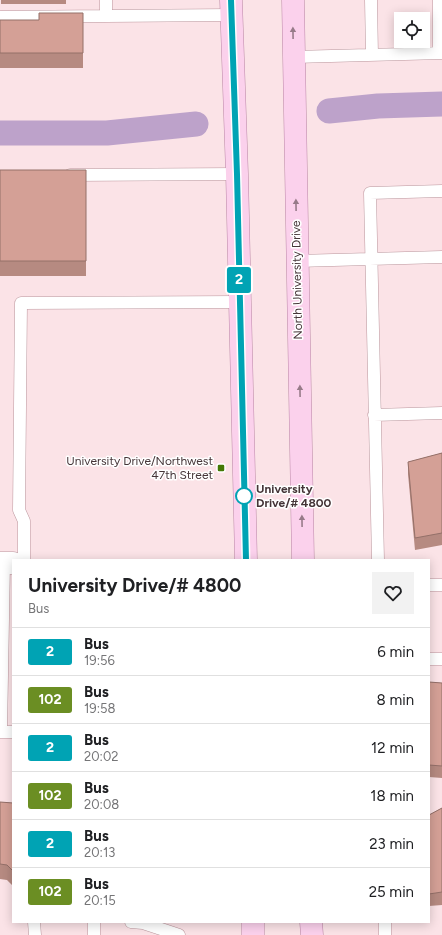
<!DOCTYPE html>
<style>
body{margin:0;font-family:Figtree,sans-serif;background:#f2f2f2;color:#202124;height:100vh;display:flex;flex-direction:column;font-size:15px;white-space:nowrap}
*{box-sizing:border-box;margin:0}
p{font-size:13px;color:#757577}
.icon{flex:none;width:22px;height:22px;fill:none;stroke:currentColor;stroke-width:2;stroke-linecap:round;stroke-linejoin:round}
.map{position:relative;flex:1;overflow:hidden}
.sheet{position:absolute;left:12px;top:559px;width:418px;height:364px;display:flex;flex-direction:column;background:#fff;border-radius:0px;box-shadow:0 2px 10px #0003}
.sheet>*{flex:none}
.badge{padding:0 8px;border-radius:3px;font-size:14px;line-height:26px}
.fabs{position:absolute;left:394px;top:12px;display:grid;gap:8px}
.fabs a{display:grid;place-items:center;width:36px;height:36px;border-radius:0px;background:#fff;box-shadow:0 2px 10px #0003;font-size:20px}
.map>.badge{position:absolute;translate:-50% -50%;box-shadow:0 0 0 2px #fff}
.round{display:grid;place-items:center;flex:none;width:42px;height:42px;border-radius:0px;background:#f2f2f2}
.summary{display:flex;align-items:center;justify-content:space-between;height:68px;padding:0 16px}
h1{font-size:19px;font-weight:700;line-height:30px}
ul{padding:0;list-style:none}
li{display:flex;align-items:center;gap:12px;height:48px;padding:0 16px;border-top:1px solid #e0e0e0}
li div{flex:1}
li b{display:block;font-size:15px}
li em{font-style:normal}
li .badge{min-width:44px;font-weight:700;text-align:center}
.map>svg:first-child{display:block}
.lines{fill:none;stroke-linecap:round;stroke-linejoin:round}
.canal{stroke:#bda2ca;stroke-width:25}
.service-casing{stroke:#bb969d;stroke-width:13}
.minor-casing{stroke:#bb969d;stroke-width:23}
.primary-casing{stroke:#ba86a5;stroke-width:23}
.service{stroke:#fff;stroke-width:12}
.minor{stroke:#fff;stroke-width:22}
.primary{stroke:#fbd1ec;stroke-width:22}
.wall{fill:#b68a81}
.building{fill:#d4a096;stroke:#947069}
.oneway{fill:#977b89}
.line-casing{stroke:#fff;stroke-width:9}
.line{stroke:#00a3b4;stroke-width:6}
.poi-dot{fill:#447805;stroke:#fff;stroke-width:1.5}
.stop-dot{fill:#fff;stroke:#00a3b4;stroke-width:2}
.labels{text-anchor:middle;stroke-width:3;stroke-linejoin:round;paint-order:stroke}
.street-label{font-size:12px;fill:#453538;stroke:#fff}
.poi-label{font-size:12px;fill:#453538;stroke:#fff;text-anchor:end}
.stop-label{font-size:12px;font-weight:bold;fill:#453538;stroke:#fff;text-anchor:start}
</style>
<div class="map">
<svg width="442" height="935" viewBox="0 0 442 935">
<rect width="100%" height="100%" fill="#fbe3e7"/>
<g class="lines">
<path class="canal" d="M329 111 378 106 442 104
M0 133H107L196 124"/>
<defs>
<path id="service" d="M106 0V16L232 15
M371 0 372 55
M439 0V53
M0 17 106 16
M294 57 442 53
M70 175 237 174
M297 261 442 257
M374 415 442 413
M24 560V521L19 510 21 303 240 302
M378 560 370 193 442 191
M4 563 1 732H13
M429 585H442
M429 659H442
M34 922 35 935
M94 922V935
M131 922 143 923 179 935
M385 922V935"/>
<path id="minor" d="M0 563H13"/>
<path id="primary" d="M231 0 237 174 246 560
M293 0 303 560
M253 922V935
M311 922 312 935"/>
</defs>
<use href="#service" class="service-casing"/>
<use href="#minor" class="minor-casing"/>
<use href="#primary" class="primary-casing"/>
<use href="#service" class="service"/>
<use href="#minor" class="minor"/>
<use href="#primary" class="primary"/>
</g>
<path class="wall" d="M1 0H66V4H1Z
M83 13V68H0V20H39Z
M0 170H86V276H0Z
M442 453V545L415 550 408 474V462Z
M429 682 442 683V778L429 777Z
M0 802 13 803V886L7 880 0 879Z
M442 808V905L429 906V815Z"/>
<path class="building" d="M39 13H83V53H0V20H39Z
M0 170H86V261H0Z
M442 453V533L415 538 408 462Z
M429 682 442 683V766L429 765Z
M0 802 13 803V871L7 865 0 864Z
M442 808V892L429 894V815Z"/>
<defs><path id="oneway-solid" d="M-6-.8H1V-3.2L6.5 0L1 3.2V.8H-6Z"/></defs>
<g class="oneway">
<use href="#oneway-solid" transform="translate(293 33) rotate(-91)"/>
<use href="#oneway-solid" transform="translate(296 205) rotate(-91)"/>
<use href="#oneway-solid" transform="translate(300 391) rotate(-91)"/>
<use href="#oneway-solid" transform="translate(302 521) rotate(-91)"/>
</g>
<g class="lines">
<defs>
<path id="line" d="M231 0 237 174 246 560"/>
</defs>
<use href="#line" class="line-casing"/>
<use href="#line" class="line"/>
</g>
<rect class="poi-dot" x="217" y="464" width="8" height="8" rx="2"/>
<circle class="stop-dot" cx="244" cy="496" r="8"/>
<g class="labels">
<g class="street-label">
<text transform="translate(297 280) rotate(-91)" y="4">North University Drive</text>
</g>
<g class="poi-label">
<text x="213" y="465">University Drive/Northwest<tspan x="213" dy="14">47th Street</tspan></text>
</g>
<g class="stop-label">
<text x="256" y="493">University<tspan x="256" dy="14">Drive/# 4800</tspan></text>
</g>
</g>
</svg>
<div class="fabs">
<a><svg class="icon" aria-label="locate" viewBox="0 0 24 24"><circle cx="12" cy="12" r="6"/><path d="M12 2v4M12 18v4M2 12h4M18 12h4"/></svg></a>
</div>
<b class="badge" style="left:239px;top:280px;background:#00a3b4;color:#fff">2</b>
<section class="sheet">
<div class="summary"><div><h1>University Drive/# 4800</h1><p>Bus</p></div><a class="round"><svg class="icon" aria-label="heart" viewBox="0 0 24 24"><path d="M12 20l-8-8c-3-5 5-10 8-4 3-6 11-1 8 4z"/></svg></a></div>
<ul>
<li><span class="badge" style="background:#00a3b4;color:#fff">2</span><div><b>Bus</b><p>19:56</p></div><em>6 min</em></li>
<li><span class="badge" style="background:#6b8e23;color:#fff">102</span><div><b>Bus</b><p>19:58</p></div><em>8 min</em></li>
<li><span class="badge" style="background:#00a3b4;color:#fff">2</span><div><b>Bus</b><p>20:02</p></div><em>12 min</em></li>
<li><span class="badge" style="background:#6b8e23;color:#fff">102</span><div><b>Bus</b><p>20:08</p></div><em>18 min</em></li>
<li><span class="badge" style="background:#00a3b4;color:#fff">2</span><div><b>Bus</b><p>20:13</p></div><em>23 min</em></li>
<li><span class="badge" style="background:#6b8e23;color:#fff">102</span><div><b>Bus</b><p>20:15</p></div><em>25 min</em></li>
</ul>
</section>
</div>
